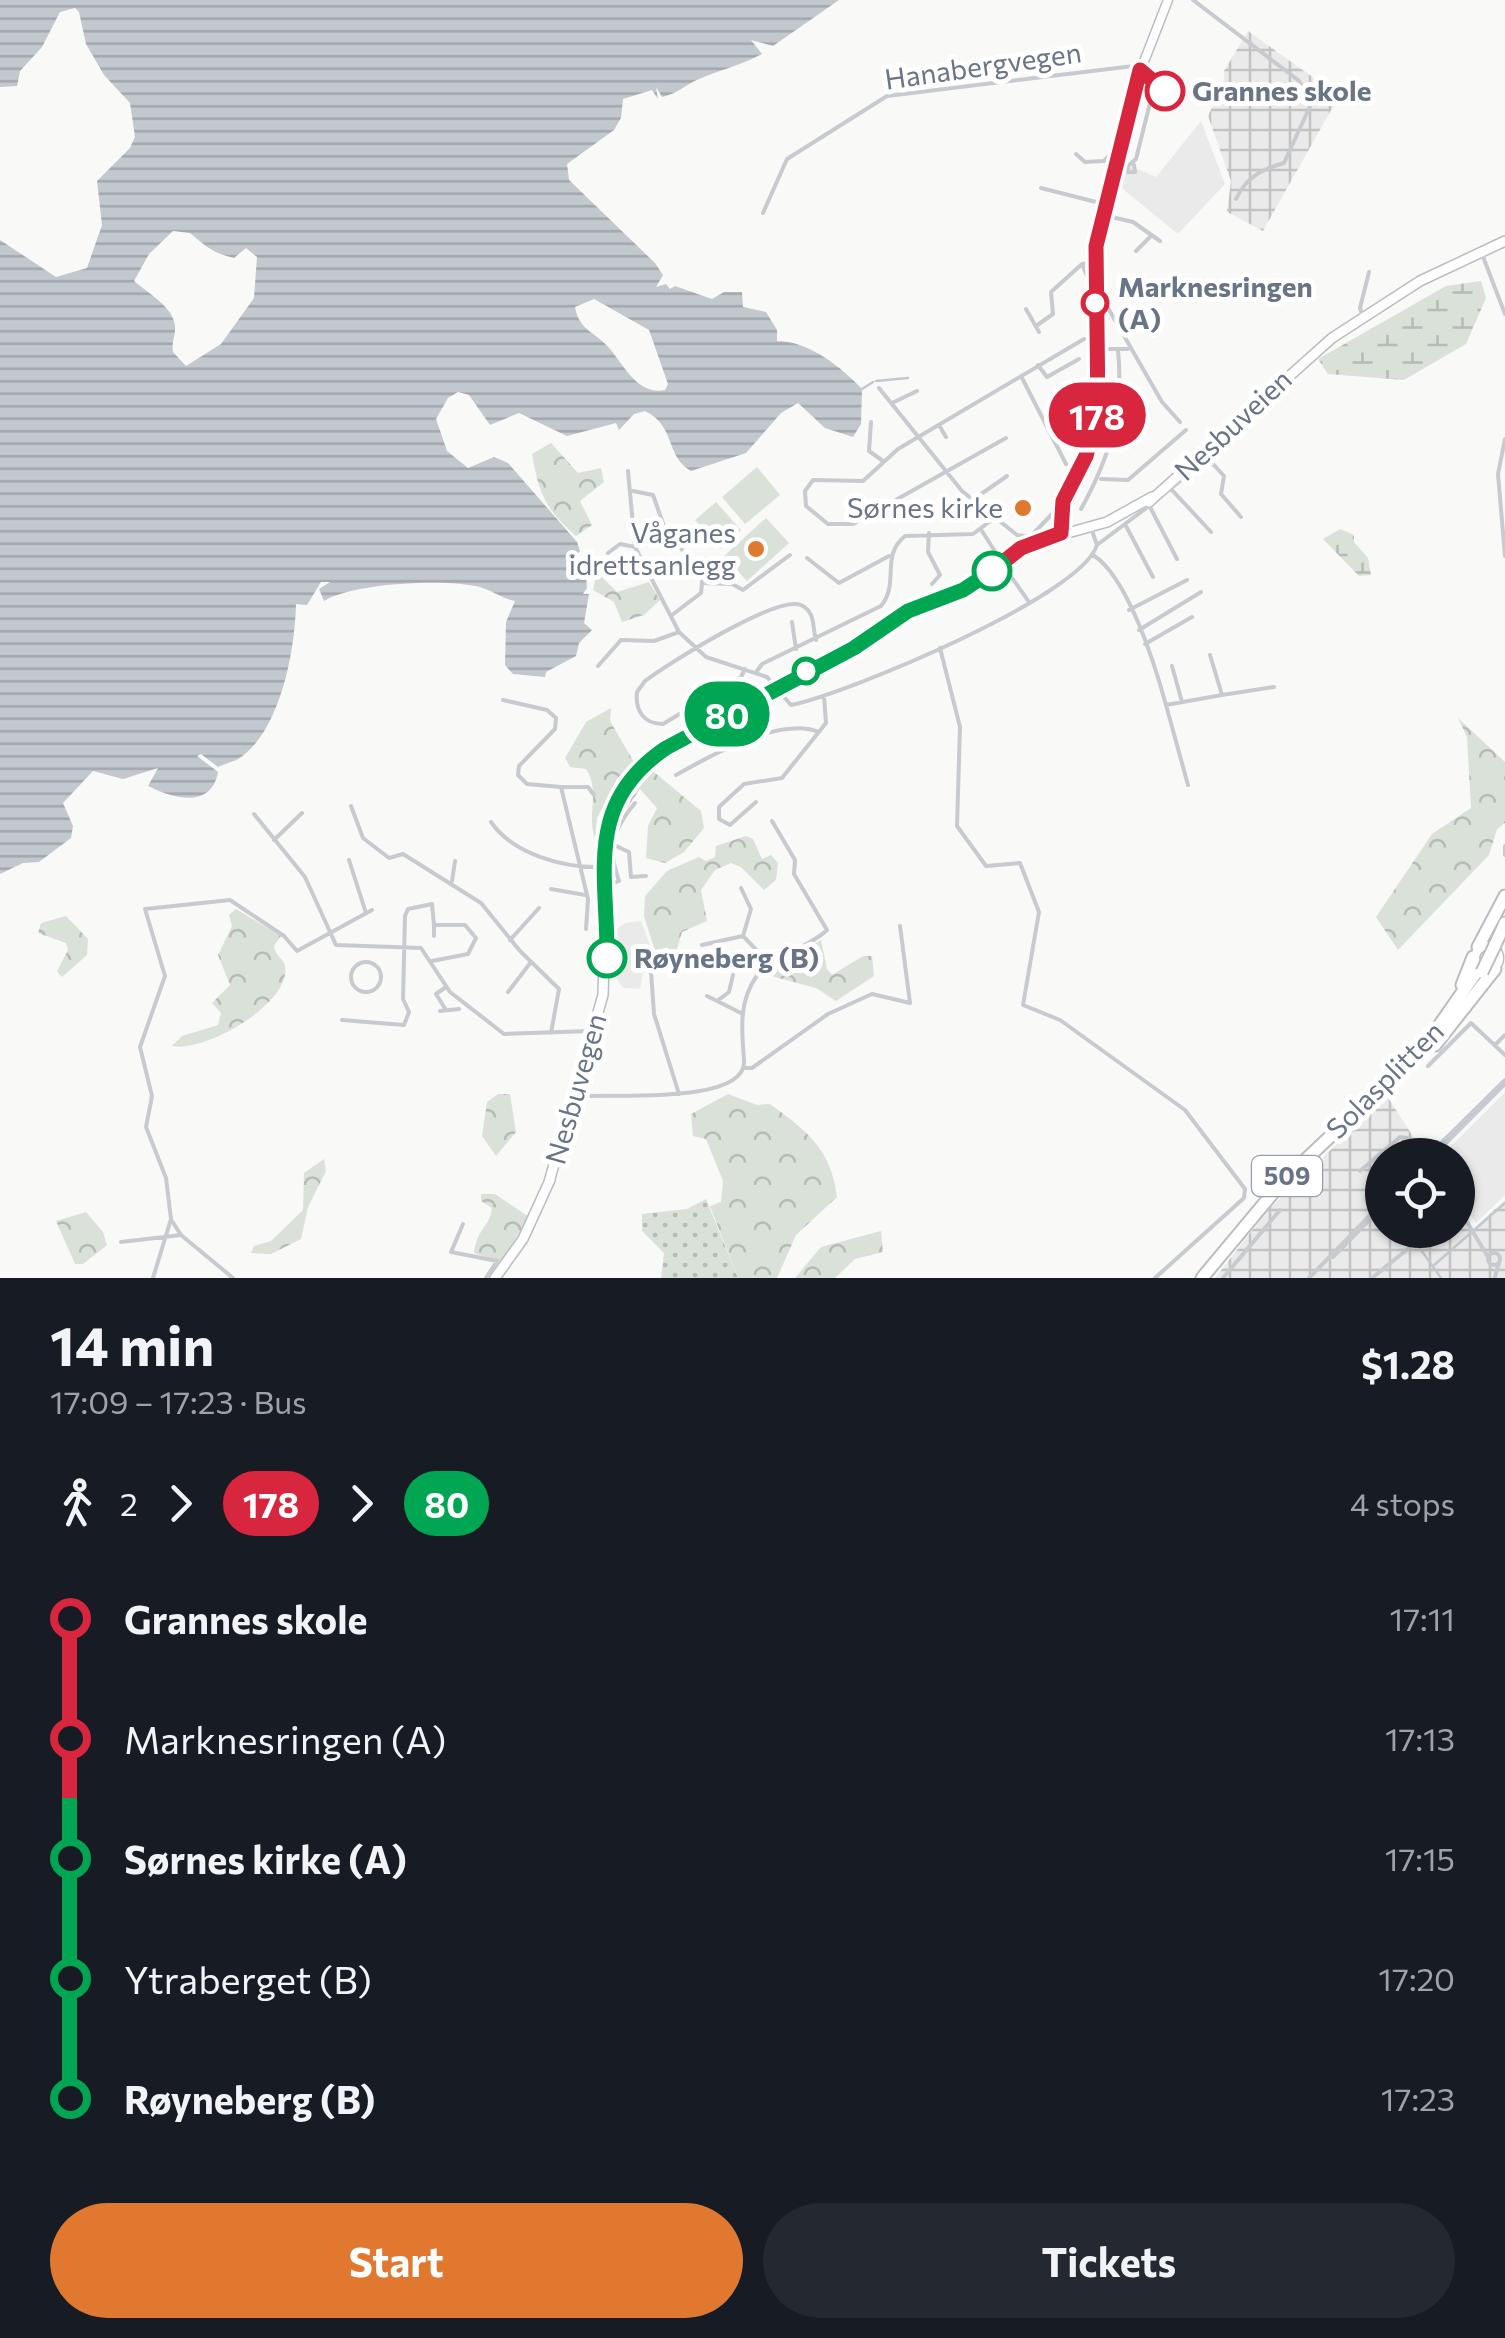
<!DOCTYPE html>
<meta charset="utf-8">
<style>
body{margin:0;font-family:Commissioner,sans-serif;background:#242831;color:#f1f3f6;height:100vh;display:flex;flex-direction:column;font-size:38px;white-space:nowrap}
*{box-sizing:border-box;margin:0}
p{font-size:32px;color:#9ea1a6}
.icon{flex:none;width:55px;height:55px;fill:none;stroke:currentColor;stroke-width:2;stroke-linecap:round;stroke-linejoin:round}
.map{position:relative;height:1278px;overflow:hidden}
.drawer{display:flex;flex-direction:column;background:#171b24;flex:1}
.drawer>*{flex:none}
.badge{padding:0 20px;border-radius:32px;font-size:35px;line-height:65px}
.controls{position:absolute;left:1365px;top:1138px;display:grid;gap:20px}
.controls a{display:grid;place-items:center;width:110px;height:110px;border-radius:50%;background:#171b24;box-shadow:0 2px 8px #0004;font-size:50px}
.map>.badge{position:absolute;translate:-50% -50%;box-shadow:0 0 0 5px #fff}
.legs{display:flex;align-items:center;gap:15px;height:110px;padding:0 50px;font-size:32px}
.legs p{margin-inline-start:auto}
.summary{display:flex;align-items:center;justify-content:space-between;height:170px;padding:0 50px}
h1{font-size:55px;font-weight:700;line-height:75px}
.button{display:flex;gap:20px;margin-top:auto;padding:20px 50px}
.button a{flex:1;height:115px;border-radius:60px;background:#e07830;color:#fff;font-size:40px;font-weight:700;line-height:115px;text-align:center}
.button a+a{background:#242831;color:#f1f3f6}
ul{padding:0 50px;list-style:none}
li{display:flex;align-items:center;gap:35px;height:120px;font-size:38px}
li i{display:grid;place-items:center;width:15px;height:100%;margin:0 12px;background:currentColor}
li i::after{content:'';width:25px;height:25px;margin:-12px;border:8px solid;border-radius:50%;background:#171b24}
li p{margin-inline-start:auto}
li:first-child i{background:linear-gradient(#0000 50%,currentColor 0)}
li:last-child i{background:linear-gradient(currentColor 50%,#0000 0)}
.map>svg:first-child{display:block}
.built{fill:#eaeaea}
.industrial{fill:url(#industrial-grid)}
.grass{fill:url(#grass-dots)}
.forest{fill:url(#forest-crowns)}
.wetland{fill:url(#wetland-marsh)}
.park{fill:#dae1d8}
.water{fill:url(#water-rules);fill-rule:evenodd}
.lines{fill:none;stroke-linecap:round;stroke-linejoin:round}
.stream{stroke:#c1c8ce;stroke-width:2.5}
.secondary-casing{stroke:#babdc2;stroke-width:11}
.primary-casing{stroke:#babdc2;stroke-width:12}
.highway-casing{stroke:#babcc0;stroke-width:15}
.street{stroke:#c7cace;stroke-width:4}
.secondary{stroke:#fff;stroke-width:8}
.primary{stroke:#fff;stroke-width:9}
.highway{stroke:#fff;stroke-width:11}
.highway-bridge-casing{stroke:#babcc0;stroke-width:15;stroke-linecap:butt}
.highway-bridge{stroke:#fff;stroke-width:11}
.line-1-casing{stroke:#fff;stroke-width:22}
.line-2-casing{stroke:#fff;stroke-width:22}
.line-1{stroke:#d7263d;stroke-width:15}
.line-2{stroke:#00a651;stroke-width:15}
.stop-1-dot{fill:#fff;stroke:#d7263d;stroke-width:5}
.poi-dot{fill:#e07830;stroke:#fff;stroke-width:4}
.stop-2-dot{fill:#fff;stroke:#00a651;stroke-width:5}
.labels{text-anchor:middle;stroke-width:10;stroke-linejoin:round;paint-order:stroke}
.shield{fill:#fff;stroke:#969eab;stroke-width:2.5}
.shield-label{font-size:25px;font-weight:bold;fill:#697487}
.street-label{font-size:28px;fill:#697487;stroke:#fff}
.stop-label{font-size:28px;font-weight:bold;fill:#697487;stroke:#fff;text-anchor:start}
.poi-label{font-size:28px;fill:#697487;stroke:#fff;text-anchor:end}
</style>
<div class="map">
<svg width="1505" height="1278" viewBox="0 0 1505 1278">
<defs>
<pattern id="industrial-grid" width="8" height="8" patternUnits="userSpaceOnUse" patternTransform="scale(2.5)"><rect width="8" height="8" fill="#eaeaea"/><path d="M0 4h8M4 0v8" fill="none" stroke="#c2c2c3"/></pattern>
<pattern id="grass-dots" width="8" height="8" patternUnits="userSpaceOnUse" patternTransform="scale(2.5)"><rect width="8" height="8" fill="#dae1d8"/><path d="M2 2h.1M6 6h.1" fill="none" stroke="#b5bbb5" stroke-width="1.8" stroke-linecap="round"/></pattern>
<pattern id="forest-crowns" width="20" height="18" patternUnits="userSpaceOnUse" patternTransform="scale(2.5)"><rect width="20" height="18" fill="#dae1d8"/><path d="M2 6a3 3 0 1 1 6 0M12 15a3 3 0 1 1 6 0" fill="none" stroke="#b5bbb5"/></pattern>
<pattern id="wetland-marsh" width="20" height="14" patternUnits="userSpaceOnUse" patternTransform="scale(2.5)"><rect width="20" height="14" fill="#dae1d8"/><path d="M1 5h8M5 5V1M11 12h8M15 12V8" fill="none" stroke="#b5bbb5"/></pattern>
<pattern id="water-rules" width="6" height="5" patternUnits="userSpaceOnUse" patternTransform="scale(2.5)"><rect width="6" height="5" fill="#c1c8ce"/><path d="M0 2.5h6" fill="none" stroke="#a1a7ad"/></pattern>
</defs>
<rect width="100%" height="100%" fill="#f9f9f7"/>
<path class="built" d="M1201 121 1225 184 1178 234 1119 186 1124 163 1156 177Z
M641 921 655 958 648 973H643L640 989 623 988 614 975 616 930 625 923Z
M1505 1092V1195L1476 1223 1458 1199V1155H1442Z"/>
<path class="industrial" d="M1248 31 1339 96 1263 231 1227 212 1231 181 1208 116 1224 83V71Z
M1387 1096 1425 1155H1382V1230H1458V1205L1473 1229 1505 1200V1278H1215L1268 1210Z"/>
<path class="grass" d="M706 1199 738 1278H661L664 1253 642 1231V1214L687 1209Z"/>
<path class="forest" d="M551 443 578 473 601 468 604 482 580 501 592 525 576 536C544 508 539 493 532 454Z
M597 572 617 592 649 582 660 600 644 615 622 622 614 602 593 590Z
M611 708 610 721 634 762 628 775 618 777 597 818 595 838C586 814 601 792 586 769L570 767 565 758 586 722Z
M1458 718 1505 762V823L1497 829 1489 855 1398 950 1376 917 1432 834 1471 808 1467 737Z
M649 768 701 811 704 828 684 852 665 863 646 858 648 826 657 808 640 789 612 830 632 785Z
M746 836 753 839 762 859 771 855 778 863 776 880 764 890 741 867 731 863 715 870 701 890 707 921 682 932 675 956 667 959 655 951 644 916 645 896 667 871 699 857 706 861 715 857 716 846Z
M236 909 281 936 274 946C275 956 284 959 285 966 292 1003 205 1053 172 1046L182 1036 218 1025 221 1013 212 1003 230 985 218 955 232 926 229 915Z
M66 916 88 939 87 955 62 977 57 971 68 950 66 943 38 933 41 923Z
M821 940 827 969 832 975 863 956H872L874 976 836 1001 816 988 764 974Z
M498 1094H510L516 1132 496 1156 482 1136 487 1102Z
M728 1094 757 1105 770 1104C808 1132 831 1149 837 1197L796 1235 777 1278H738L710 1206 721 1202 723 1181 706 1139 693 1136 691 1114Z
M324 1159 326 1171 308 1207 301 1239 271 1254 251 1253 254 1246 271 1241 303 1210 304 1173Z
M481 1194H495L529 1217 501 1262 474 1253C477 1228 490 1227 492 1208L481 1201Z
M86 1212 103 1232 107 1245 83 1264H75L56 1221Z
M881 1231 883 1252 855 1259 835 1278H795L821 1247Z"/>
<path class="wetland" d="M1481 281 1486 298 1466 344 1404 380 1328 374 1318 359 1446 286Z
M1340 529 1354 535V542L1368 558 1371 575 1359 576 1323 539Z"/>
<path class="park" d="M757 467 780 495 745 524 722 497Z
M716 502 741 530 720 549 695 520Z
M766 518 789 543 747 581 724 556Z"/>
<path class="water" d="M0 0H839L773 46 751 40 762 54C742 65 720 70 699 79 685 85 677 94 662 97L656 87 658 99 652 90 623 99 621 118 614 130 567 164 569 180 655 263 663 275 656 287 666 284 670 289 675 286 712 299 724 292H742L743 307 766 312 777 330V341C809 341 841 367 862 389L861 424 853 437 825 428 798 403 781 413 746 453 691 471C665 456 676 426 645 411L634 414 619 430 616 423 567 436 519 413 490 425 469 395 458 392 448 398 436 419 447 451 468 468 494 457 508 463 577 542 580 551 574 558 580 557 578 564 585 563 587 588 583 594H589L584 623 592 630 579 643 576 656 546 672 545 677 513 674 505 665 506 622 515 601C503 599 493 591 480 587 446 578 351 583 324 601L319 589 330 582H321L307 605 296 604C295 651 280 733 238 759 235 761 224 764 218 767L201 754 197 756 218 772C211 811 170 797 148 786L158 768 123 779 93 771 63 803 73 826 71 838 39 862 23 863 0 874V240L56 277 87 268 102 225 97 181 130 148 135 137 130 103 104 75 86 44 79 12 75 8 60 12 42 47 20 71 17 86 0 87ZM173 231 190 233C206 246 212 253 234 258L246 248 257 257 254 298 221 344 186 366 173 352C171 342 176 335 175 326 173 306 146 292 134 281L149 254ZM594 299 649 330 668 384 665 390C639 396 624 366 610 349 596 332 579 331 575 307Z"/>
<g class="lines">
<path class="stream" d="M876 381 908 378
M862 389 873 382
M1407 1230 1441 1278
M1433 1266 1505 1203"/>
<defs>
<path id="secondary" d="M1064 537 1063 501 1086 456 1098 411 1096 247 1138 77 1168 0
M1475 958a12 12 0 1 1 24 0a12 12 0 1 1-24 0Z"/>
<path id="primary" d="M1149 502 1332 338 1420 281 1505 241
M605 906 602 863 606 830 629 782 660 751 854 648 908 611 970 587 1025 545 1107 522 1152 497
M549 1182 603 995 606 903
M495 1278 523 1239 550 1180"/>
<path id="highway" d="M1495 945 1505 923
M1478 947 1505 896
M1462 985 1473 957
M1435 1045 1495 969
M1202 1278 1283 1181 1422 1050 1478 970"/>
</defs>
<use href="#secondary" class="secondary-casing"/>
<use href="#primary" class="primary-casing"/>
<use href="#highway" class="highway-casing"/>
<path class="street" d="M1193 0 1298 80 1312 102 1284 163C1263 169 1247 176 1236 199
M1140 71C1153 78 1164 90 1175 100L1172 107 1166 104 1165 91
M1076 154 1085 162 1104 161 1113 152
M1134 165 1135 172H1128V166L1136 159 1155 83
M1041 188 1104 204
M763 213 787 159 887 96 1142 65
M1103 215 1133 222 1160 241
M1136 251 1152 235
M1482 254 1505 314
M1082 264 1089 281 1090 313
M1104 301 1162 402 1180 422
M1026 309 1039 332
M1363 317 1360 308 1369 272
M1036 326 1053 314 1051 292 1082 264 1094 262
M1098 349H1128
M1038 365 1047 377 1079 359
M1021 376 1066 464
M879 388 962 491 1017 535 1030 537 1052 514 1062 512
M892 403 917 391
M1061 411 1082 431
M1045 419 1086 401
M871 422 869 451 883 461
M939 425 946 437
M1006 438 853 524H828L806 506 805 491 813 480 863 481 898 449 1084 339
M1505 439 1498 474 1505 556
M628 471 635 547 679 632 706 657 767 677 791 705C846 694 1082 596 1097 545L1153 503
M1101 479 1128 480 1186 430
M1171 489 1211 532
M633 491 653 495 666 532 703 573 701 593 672 615
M1164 494 1195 469 1213 464 1224 476 1221 494 1241 517
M974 499 1007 476
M1150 507 1177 559
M1081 509C1110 457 1124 410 1118 350
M1126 526 1153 577
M1091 528 1097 545
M982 531 996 553
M929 533 928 552 940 575 932 584
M608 553 620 544 635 547
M1093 555C1128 577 1155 665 1166 705L1222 695 1210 655
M807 558 839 583 889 556
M1010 575 1029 602
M705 583 732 584 743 590 790 555
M1129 610 1187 580
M792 622 796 649
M1139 630 1201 592
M1145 644 1192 617
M940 648 960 727 957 826 986 866 1020 863 1039 912 1023 1005 1060 1020 1185 1110 1245 1189 1244 1198 1155 1278
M598 666 621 640 654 641 679 632
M1172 666 1182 702
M745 669 741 677 663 724C644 724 635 711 637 692L645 681C668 664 776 595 801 605 816 612 812 627 816 640
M757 671 762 664 881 606C900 583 880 556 905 536L973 534 997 516
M1222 695 1274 687
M503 700 547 710 556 718 555 729 519 766 518 775 527 784 561 787 588 899 586 929
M1166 705 1188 785
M676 775C710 756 780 716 819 732
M561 787H588L594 795
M756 802 730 825 719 819V807L744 784 782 778 826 723 824 696
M351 806 363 838 389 858 403 854 481 903 520 951 559 989 551 1033
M254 814 305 877 336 945 421 948 450 992 504 1034 591 1031 599 1035
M491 822C513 854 563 868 600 867
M274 840 302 813
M614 845 629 852 631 877 646 876
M1505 846V855
M349 860 366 913
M452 881 455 861
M606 886 619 881C607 848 612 831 635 803
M741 888 751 909 743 936
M551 889 585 895
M434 925V936
M743 936 770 964
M510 940 539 908
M702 945 743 936
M351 977a15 15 0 1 1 30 0a15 15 0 1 1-30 0Z
M446 987 436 994 446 1010
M508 992 531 962
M707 996 743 1014
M717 1001 729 992 733 975
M440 1011 459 1009
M342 1020 404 1025 409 1012 403 999 405 916 408 909 432 904 434 925H465L476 938 468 954 432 961
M1495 1045 1505 1035
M1428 1066 1471 1023 1505 1055
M744 1068H752L828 1014 872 994 910 1003 900 926
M578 1090 588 1096C617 1094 748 1104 744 1060 742 1032 738 1003 756 977 772 954 808 949 827 930L794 874 795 860 772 821
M679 1094 654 1014 651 971 662 962 698 970 726 962
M1414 1146 1418 1155
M1429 1155 1505 1080
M1434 1155 1505 1084
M1360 1171 1400 1137 1407 1138 1424 1155
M1458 1207 1488 1257
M172 1221 181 1235 233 1278
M463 1224 451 1252 497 1261 486 1278
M121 1242 181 1235
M1488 1259a6 6 0 1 1 12 0a6 6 0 1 1-12 0Z
M1333 1257 1382 1207
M1495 1277 1499 1263
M153 1278 171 1219 166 1178 146 1127 152 1096 140 1047 165 976 145 909 230 900 284 936 297 951 372 910
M1223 1278 1280 1210
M1309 1278 1382 1203
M1372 1278 1409 1248"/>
<use href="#secondary" class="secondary"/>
<use href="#primary" class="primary"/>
<use href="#highway" class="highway"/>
<defs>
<path id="highway-bridge" d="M1482 972 1495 945"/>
</defs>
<use href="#highway-bridge" class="highway-bridge-casing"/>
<use href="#highway-bridge" class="highway-bridge"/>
</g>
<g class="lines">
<defs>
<path id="line-1" d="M992 571 1021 548 1061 533 1063 501 1086 456 1098 411 1096 246 1140 70 1165 91"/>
<path id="line-2" d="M607 958C608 875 583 804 666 748L854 648 908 611 963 590 992 571"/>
</defs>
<use href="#line-1" class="line-1-casing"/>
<use href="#line-2" class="line-2-casing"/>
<use href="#line-1" class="line-1"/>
<use href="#line-2" class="line-2"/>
</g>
<g class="stop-1-dot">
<circle cx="1165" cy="91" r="18"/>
<circle cx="1095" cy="303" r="12"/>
</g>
<g class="poi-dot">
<circle cx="1023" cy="508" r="10"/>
<circle cx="756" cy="549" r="10"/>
</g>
<g class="stop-2-dot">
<circle cx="992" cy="571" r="18"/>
<circle cx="806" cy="671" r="12"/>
<circle cx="607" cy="958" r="18"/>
</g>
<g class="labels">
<rect class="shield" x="1252" y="1156" width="70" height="40" rx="8"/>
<g class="shield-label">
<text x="1287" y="1185">509</text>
</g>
<g class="street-label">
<text transform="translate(983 66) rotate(-8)" y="10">Hanabergvegen</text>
<text transform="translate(1233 425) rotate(-43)" y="10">Nesbuveien</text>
<text transform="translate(1385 1080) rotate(-45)" y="10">Solasplitten</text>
<text transform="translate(576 1089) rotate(-74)" y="10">Nesbuvegen</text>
</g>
<g class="stop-label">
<text x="1192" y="101">Grannes skole</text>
<text x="1118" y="297">Marknesringen<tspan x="1118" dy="32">(A)</tspan></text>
<text x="634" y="968">Røyneberg (B)</text>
</g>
<g class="poi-label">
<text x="1003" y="518">Sørnes kirke</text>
<text x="736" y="543">Våganes<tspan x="736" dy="32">idrettsanlegg</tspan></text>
</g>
</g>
</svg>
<div class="controls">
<a><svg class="icon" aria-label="locate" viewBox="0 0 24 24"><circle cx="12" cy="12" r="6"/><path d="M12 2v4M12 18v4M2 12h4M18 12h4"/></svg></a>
</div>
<b class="badge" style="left:1097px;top:415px;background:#d7263d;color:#fff">178</b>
<b class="badge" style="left:727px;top:714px;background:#00a651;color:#fff">80</b>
</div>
<section class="drawer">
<div class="summary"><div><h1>14 min</h1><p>17:09 – 17:23 · Bus</p></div><b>$1.28</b></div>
<div class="legs"><svg class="icon" aria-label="walk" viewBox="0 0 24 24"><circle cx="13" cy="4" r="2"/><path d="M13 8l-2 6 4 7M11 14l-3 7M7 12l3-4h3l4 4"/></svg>2<svg class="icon" aria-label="forward" viewBox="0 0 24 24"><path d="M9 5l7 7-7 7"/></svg><b class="badge" style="background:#d7263d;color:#fff">178</b><svg class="icon" aria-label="forward" viewBox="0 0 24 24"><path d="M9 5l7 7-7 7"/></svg><b class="badge" style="background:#00a651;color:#fff">80</b><p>4 stops</p></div>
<ul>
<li><i style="color:#d7263d"></i><b>Grannes skole</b><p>17:11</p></li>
<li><i style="color:#d7263d"></i><span>Marknesringen (A)</span><p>17:13</p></li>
<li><i style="color:#00a651"></i><b>Sørnes kirke (A)</b><p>17:15</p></li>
<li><i style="color:#00a651"></i><span>Ytraberget (B)</span><p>17:20</p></li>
<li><i style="color:#00a651"></i><b>Røyneberg (B)</b><p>17:23</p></li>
</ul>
<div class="button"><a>Start</a><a>Tickets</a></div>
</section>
